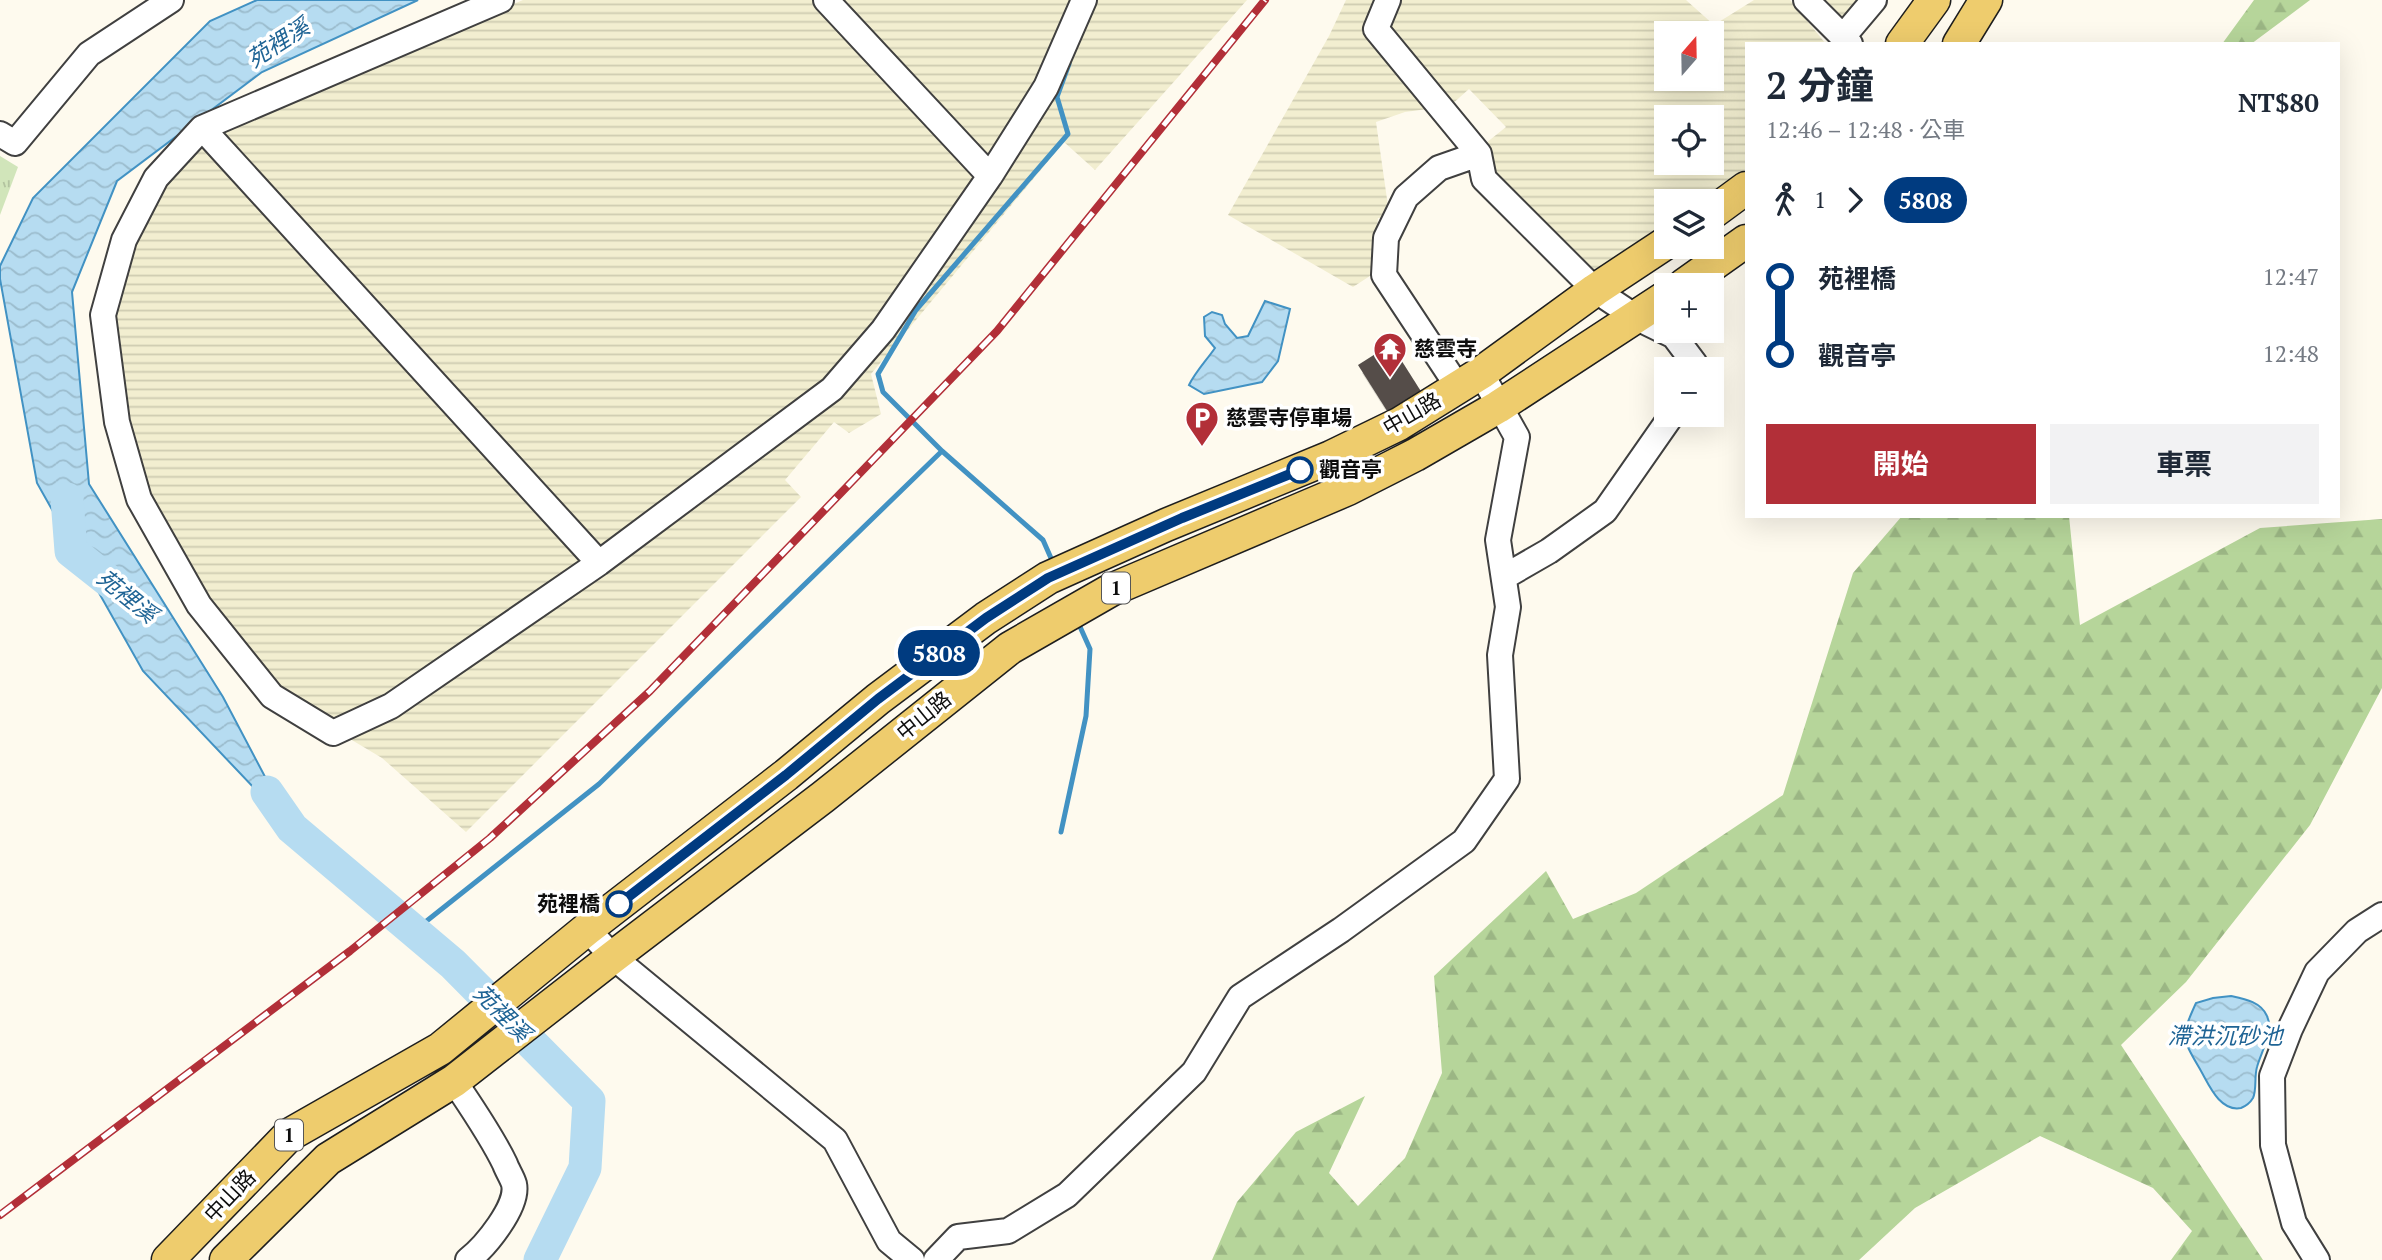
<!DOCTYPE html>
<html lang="zh-TW">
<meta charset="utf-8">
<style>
body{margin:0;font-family:"PT Serif","Noto Sans TC",serif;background:#f2f2f3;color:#1f2937;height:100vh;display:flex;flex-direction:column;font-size:26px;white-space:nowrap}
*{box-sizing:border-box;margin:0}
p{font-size:23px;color:#747a83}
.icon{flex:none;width:38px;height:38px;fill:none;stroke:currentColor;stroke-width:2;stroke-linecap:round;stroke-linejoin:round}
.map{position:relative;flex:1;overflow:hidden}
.sheet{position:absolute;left:1745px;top:42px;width:595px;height:476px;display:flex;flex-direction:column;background:#fff;border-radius:0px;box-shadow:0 7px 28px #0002}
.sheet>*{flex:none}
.badge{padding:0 14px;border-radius:23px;font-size:24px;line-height:46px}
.needle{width:46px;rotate:20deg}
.controls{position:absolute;left:1654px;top:21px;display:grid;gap:14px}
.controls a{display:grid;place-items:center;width:70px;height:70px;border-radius:0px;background:#fff;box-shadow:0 7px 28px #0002;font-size:35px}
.map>.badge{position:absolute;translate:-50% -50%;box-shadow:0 0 0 4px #fff}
.legs{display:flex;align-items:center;gap:10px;height:77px;padding:0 21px;font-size:23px}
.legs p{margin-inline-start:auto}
.summary{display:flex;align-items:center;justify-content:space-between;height:119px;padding:0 21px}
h1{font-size:38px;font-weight:700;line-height:52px}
.primary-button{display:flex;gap:14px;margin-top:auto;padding:14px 21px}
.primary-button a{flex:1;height:80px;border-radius:0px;background:#b22f38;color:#fff;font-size:28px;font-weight:700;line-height:80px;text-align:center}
.primary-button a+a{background:#f2f2f3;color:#1f2937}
ul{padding:0 21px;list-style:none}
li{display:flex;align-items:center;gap:24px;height:77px;font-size:26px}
li i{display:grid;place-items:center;width:10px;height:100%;margin:0 9px;background:currentColor}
li i::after{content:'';width:18px;height:18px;margin:-9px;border:5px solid;border-radius:50%;background:#fff}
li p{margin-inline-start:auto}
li:first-child i{background:linear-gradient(#0000 50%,currentColor 0)}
li:last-child i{background:linear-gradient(currentColor 50%,#0000 0)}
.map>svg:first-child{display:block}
.farmland{fill:url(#farmland-rules);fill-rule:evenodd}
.grass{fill:url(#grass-tufts)}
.forest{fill:url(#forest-firs)}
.water{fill:url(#water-waves);stroke:#4292c3;stroke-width:2}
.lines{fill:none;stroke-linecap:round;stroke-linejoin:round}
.stream{stroke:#4292c3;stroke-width:5}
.river{stroke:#b6dcf1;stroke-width:33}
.building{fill:#544e4a;filter:url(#shadow)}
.minor-casing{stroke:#404040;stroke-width:28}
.major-casing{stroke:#1e1e1e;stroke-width:35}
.minor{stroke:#fff;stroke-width:24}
.major{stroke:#eecc6d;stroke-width:32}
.rail-casing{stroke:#b22f38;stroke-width:8}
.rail{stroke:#fff;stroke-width:5;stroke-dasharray:16;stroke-linecap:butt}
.line-1-casing{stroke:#fff;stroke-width:16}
.line-1{stroke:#003b80;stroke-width:10}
.stop-1-dot{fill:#fff;stroke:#003b80;stroke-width:3.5}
.labels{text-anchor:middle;stroke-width:7;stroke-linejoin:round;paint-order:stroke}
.shield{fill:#fff;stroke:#565656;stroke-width:2}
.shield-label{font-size:19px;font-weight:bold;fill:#0d0d0d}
.poi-label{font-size:21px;font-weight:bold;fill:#0d0d0d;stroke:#fff;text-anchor:start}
.street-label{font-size:21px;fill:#0d0d0d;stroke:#fff}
.stop-label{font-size:21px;font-weight:bold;fill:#0d0d0d;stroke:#fff;text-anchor:start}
.water-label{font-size:23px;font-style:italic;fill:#1f6495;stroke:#fff}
</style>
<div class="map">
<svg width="2382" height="1260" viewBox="0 0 2382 1260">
<defs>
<pattern id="farmland-rules" width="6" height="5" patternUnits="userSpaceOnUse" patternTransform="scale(1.75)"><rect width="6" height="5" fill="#f2eed0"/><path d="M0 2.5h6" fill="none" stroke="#cecbb1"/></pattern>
<pattern id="grass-tufts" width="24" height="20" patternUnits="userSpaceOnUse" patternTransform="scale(1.75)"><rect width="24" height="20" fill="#d1e5ba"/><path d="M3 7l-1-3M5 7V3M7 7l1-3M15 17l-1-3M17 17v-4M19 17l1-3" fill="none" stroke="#b2c39f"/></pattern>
<pattern id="forest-firs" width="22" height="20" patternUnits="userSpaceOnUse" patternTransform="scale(1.75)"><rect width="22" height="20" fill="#b6d59a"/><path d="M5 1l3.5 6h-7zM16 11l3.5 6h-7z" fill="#9bb684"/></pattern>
<pattern id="water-waves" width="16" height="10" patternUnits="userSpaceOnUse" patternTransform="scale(1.75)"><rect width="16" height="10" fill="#b6dcf1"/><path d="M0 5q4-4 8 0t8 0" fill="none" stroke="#9bbccd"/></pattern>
<filter id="shadow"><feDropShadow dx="4.5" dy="8" stdDeviation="0" flood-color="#0004"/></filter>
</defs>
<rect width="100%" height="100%" fill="#fefaee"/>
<path class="farmland" d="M523 0H1247L1095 170 1064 142 871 374 881 414 849 433 834 422 785 480 801 497 466 832 382 758 293 705 200 625 112 438 99 299 146 198 210 133Z
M1346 0H1686L1714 25 1754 0H1790L1826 44H1746V169L1703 201H1666V228L1583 287 1498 182 1486 143 1506 127 1469 89 1450 106 1405 112 1376 122 1390 220 1378 218 1373 274 1353 287 1228 215 1329 36ZM1666 33H1712V79H1666ZM1666 117H1712V163H1666Z
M1814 0H1864L1841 28Z"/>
<path class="grass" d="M0 156 18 167 0 215Z"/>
<path class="forest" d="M2254 0H2310L2251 44H2222Z
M1902 516H2069L2080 625 2260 528 2382 519V688L2310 825 2186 982 2121 1045 2263 1260H2171L2192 1231 2153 1188 2040 1136 1915 1208 1859 1260H1212L1237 1202 1296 1132 1365 1096 1329 1173 1358 1206 1405 1158 1442 1073 1434 976 1546 871 1573 919 1636 893 1783 795 1853 573Z"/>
<path class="water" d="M257 0H418L262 72 117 181 72 292 89 484 223 697 292 828 143 671 37 483 0 279V266L33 198 210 21Z
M1265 301 1290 309 1278 361 1262 382 1204 394 1189 385C1196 371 1206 361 1215 348L1205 336 1204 317 1212 312 1222 315 1225 324 1237 338 1248 336Z
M2231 996C2245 999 2261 1002 2267 1016 2274 1031 2261 1052 2257 1067 2254 1077 2257 1089 2253 1098 2250 1103 2246 1106 2241 1108 2220 1112 2209 1085 2201 1071 2182 1038 2180 1038 2196 1003L2213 998Z"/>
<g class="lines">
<path class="stream" d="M942 451 883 392 878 374 916 310 1068 134 1057 97 1069 64
M1061 832 1086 716 1090 649 1077 620
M414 931 599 784 942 451 1043 540 1054 565"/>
<path class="river" d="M67 499 71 551 114 585
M267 792 292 828 453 964 589 1101 585 1168 540 1260"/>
</g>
<path class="building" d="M1391 344 1422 393 1389 414 1358 365Z"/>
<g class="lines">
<defs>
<path id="minor" d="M501 0 202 128 156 178 124 240 103 315 117 422 139 499 199 605 272 696 333 733 391 706 599 563 832 389 883 330 990 176 1046 87 1084 0
M826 0 990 176
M1388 0 1376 29 1479 154 1484 179 1595 290 1637 318 1674 336 1695 364V369
M1806 0 1850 44
M1842 38 1874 0
M202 128 599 563
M0 134 15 143 89 54 171 0
M1458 387 1384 275 1386 238 1406 197 1439 168 1479 154
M1504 577 1549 551 1605 511 1672 415
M587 929 613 957 835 1140 889 1241 912 1260
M454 1081C472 1108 491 1135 505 1164 507 1170 512 1177 514 1184 519 1206 485 1247 468 1260
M936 1260 958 1237 1008 1231 1067 1195 1194 1072 1240 997 1341 930 1464 841 1507 779 1500 655 1508 607 1498 540 1517 437 1481 373
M2317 1260 2294 1223 2273 1145 2272 1076 2290 1029 2317 972 2357 931 2382 915"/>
<path id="major" d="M1902 44 1934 0
M1959 44 1986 0
M1712 213 1746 188
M1684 285 1746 241
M168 1260 289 1135 440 1049 587 929 786 775 878 699 986 618 1048 578 1166 525 1331 457 1399 424 1481 373 1595 290 1666 243
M226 1260 328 1159 454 1081 613 957 823 797 1010 648 1111 590 1348 489 1415 455 1498 407 1666 297"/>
</defs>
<use href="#minor" class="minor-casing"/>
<use href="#major" class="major-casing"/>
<use href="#minor" class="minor"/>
<use href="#major" class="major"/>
<defs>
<path id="rail" d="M0 1215 350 951 490 838 650 691 997 331 1265 0"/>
</defs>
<use href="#rail" class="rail-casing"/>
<use href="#rail" class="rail"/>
</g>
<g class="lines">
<defs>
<path id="line-1" d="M619 904 786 775 878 699 986 618 1048 578 1182 518 1300 470"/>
</defs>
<use href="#line-1" class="line-1-casing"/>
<use href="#line-1" class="line-1"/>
</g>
<defs>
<symbol id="temple-pin" viewBox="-11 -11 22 30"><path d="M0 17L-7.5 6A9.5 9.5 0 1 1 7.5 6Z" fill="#b22f38" stroke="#fff"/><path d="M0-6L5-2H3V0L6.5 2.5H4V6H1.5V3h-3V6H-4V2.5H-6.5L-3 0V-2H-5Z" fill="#fff"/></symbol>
<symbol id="parking-pin" viewBox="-11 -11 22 30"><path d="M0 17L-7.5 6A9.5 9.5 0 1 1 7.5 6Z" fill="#b22f38" stroke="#fff"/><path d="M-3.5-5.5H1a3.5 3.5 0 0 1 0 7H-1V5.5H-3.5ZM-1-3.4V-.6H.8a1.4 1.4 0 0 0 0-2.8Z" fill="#fff"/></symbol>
</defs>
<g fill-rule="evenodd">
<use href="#temple-pin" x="1371" y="330" width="38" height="52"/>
<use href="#parking-pin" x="1183" y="399" width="38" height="52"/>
</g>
<g class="stop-1-dot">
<circle cx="1300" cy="470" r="12"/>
<circle cx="619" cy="904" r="12"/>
</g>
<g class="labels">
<g class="shield">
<rect x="1102" y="572.5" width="28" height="31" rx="5"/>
<rect x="275" y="1119.5" width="28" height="31" rx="5"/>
</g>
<g class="shield-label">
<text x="1116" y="595">1</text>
<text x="289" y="1142">1</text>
</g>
<g class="poi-label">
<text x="1414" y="356">慈雲寺</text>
<text x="1226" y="425">慈雲寺停車場</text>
</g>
<g class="street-label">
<text transform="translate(1412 414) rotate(-30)" y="7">中山路</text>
<text transform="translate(924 716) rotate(-39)" y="7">中山路</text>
<text transform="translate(230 1196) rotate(-46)" y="7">中山路</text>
</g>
<g class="stop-label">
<text x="1319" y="477">觀音亭</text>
<text x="600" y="911" text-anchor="end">苑裡橋</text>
</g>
<g class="water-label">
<text transform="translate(278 43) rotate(-33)" y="8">苑裡溪</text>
<text transform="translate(127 596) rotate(39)" y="8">苑裡溪</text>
<text transform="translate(502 1013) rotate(45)" y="8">苑裡溪</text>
<text x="2225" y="1044">滯洪沉砂池</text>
</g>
</g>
</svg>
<div class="controls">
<a><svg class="needle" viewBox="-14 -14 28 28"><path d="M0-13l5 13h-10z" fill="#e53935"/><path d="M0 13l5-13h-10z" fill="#747a83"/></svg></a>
<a><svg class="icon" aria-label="locate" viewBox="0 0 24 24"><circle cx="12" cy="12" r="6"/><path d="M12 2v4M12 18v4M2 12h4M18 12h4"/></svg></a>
<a><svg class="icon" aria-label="layers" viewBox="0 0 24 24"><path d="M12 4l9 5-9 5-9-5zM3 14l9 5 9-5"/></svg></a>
<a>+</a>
<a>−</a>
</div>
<b class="badge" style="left:939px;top:653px;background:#003b80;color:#fff">5808</b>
<section class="sheet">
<div class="summary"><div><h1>2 分鐘</h1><p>12:46 – 12:48 · 公車</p></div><b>NT$80</b></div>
<div class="legs"><svg class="icon" aria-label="walk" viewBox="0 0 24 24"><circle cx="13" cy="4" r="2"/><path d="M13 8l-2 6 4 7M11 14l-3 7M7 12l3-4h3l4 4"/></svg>1<svg class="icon" aria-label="forward" viewBox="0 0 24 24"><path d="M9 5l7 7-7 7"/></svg><b class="badge" style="background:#003b80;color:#fff">5808</b></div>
<ul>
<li><i style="color:#003b80"></i><b>苑裡橋</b><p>12:47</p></li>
<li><i style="color:#003b80"></i><b>觀音亭</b><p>12:48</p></li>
</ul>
<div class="primary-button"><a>開始</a><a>車票</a></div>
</section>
</div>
